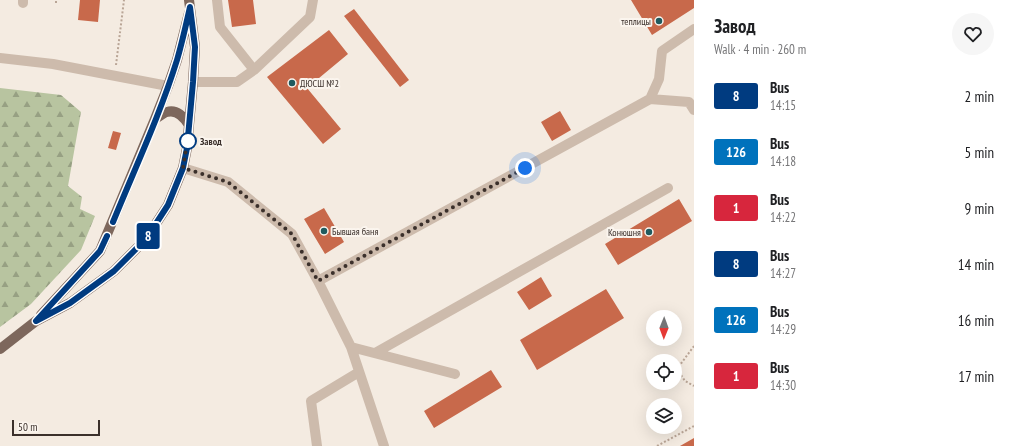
<!DOCTYPE html>
<meta charset="utf-8">
<style>
body{margin:0;font-family:"PT Sans Narrow",sans-serif;background:#f6f6f6;color:#202124;height:100vh;display:flex;flex-direction:column;font-size:15px;white-space:nowrap}
*{box-sizing:border-box;margin:0}
p{font-size:13px;color:#757577}
.icon{flex:none;width:22px;height:22px;fill:none;stroke:currentColor;stroke-width:2;stroke-linecap:round;stroke-linejoin:round}
.map{position:relative;flex:1;overflow:hidden}
.panel{display:flex;flex-direction:column;background:#fff;width:320px}
.panel>*{flex:none}
.badge{padding:0 8px;border-radius:3px;font-size:14px;line-height:26px}
.needle{width:26px;rotate:181deg}
.buttons{position:absolute;left:646px;top:310px;display:grid;gap:8px}
.buttons a{display:grid;place-items:center;width:36px;height:36px;border-radius:50%;background:#fff;box-shadow:0 4px 16px #0002;font-size:20px}
.scale{position:absolute;left:12px;bottom:10px;width:88px;box-sizing:border-box;padding-left:4px;border:2px solid #3b302b;border-top:0;font-size:11px;line-height:14px;white-space:nowrap;color:#3b302b;-webkit-text-stroke:3px #fbf5ee;paint-order:stroke}
.you{position:absolute;width:20px;height:20px;margin:-10px;border:3px solid #fff;border-radius:50%;background:#1a73e8;box-shadow:0 0 0 6px #1a73e833}
.map>.badge{position:absolute;translate:-50% -50%;box-shadow:0 0 0 2px #fff}
.round{display:grid;place-items:center;flex:none;width:42px;height:42px;border-radius:21px;background:#f6f6f6}
.head{display:flex;align-items:center;justify-content:space-between;height:68px;padding:0 20px}
h1{font-size:19px;font-weight:700;line-height:30px}
ul{padding:0;list-style:none}
li{display:flex;align-items:center;gap:12px;height:56px;padding:0 20px}
li div{flex:1}
li b{display:block;font-size:15px}
li em{font-style:normal}
li .badge{min-width:44px;font-weight:700;text-align:center}
main{display:flex;flex:1;min-height:0}
.map>svg:first-child{display:block}
.forest{fill:url(#forest-firs)}
.building{fill:#c8694b}
.lines{fill:none;stroke-linecap:round;stroke-linejoin:round}
.path{stroke:#b9a596;stroke-width:2;stroke-dasharray:2 2;stroke-linecap:butt}
.minor{stroke:#cdbbac;stroke-width:10}
.major{stroke:#7d675c;stroke-width:10}
.line-casing{stroke:#fff;stroke-width:9}
.line{stroke:#003b80;stroke-width:6}
.walk{stroke:#3b302b;stroke-width:4;stroke-dasharray:0 7.2}
.poi-dot{fill:#1f5a5e;stroke:#fbf5ee;stroke-width:1.5}
.stop-dot{fill:#fff;stroke:#003b80;stroke-width:2}
.labels{text-anchor:middle;stroke-width:4;stroke-linejoin:round;paint-order:stroke}
.poi-label{font-size:10px;fill:#3b302b;stroke:#fbf5ee;text-anchor:end}
.stop-label{font-size:10px;font-weight:bold;fill:#3b302b;stroke:#fbf5ee;text-anchor:start}
</style>
<main>
<div class="map">
<svg width="694" height="446" viewBox="0 0 694 446">
<defs>
<pattern id="forest-firs" width="22" height="20" patternUnits="userSpaceOnUse"><rect width="22" height="20" fill="#b8c4a0"/><path d="M5 1l3.5 6h-7zM16 11l3.5 6h-7z" fill="#97a083"/></pattern>
</defs>
<rect width="100%" height="100%" fill="#f4ebe1"/>
<path class="forest" d="M0 88 61 95 81 112 68 186 82 197 80 209 95 216 81 250 31 304 0 327Z"/>
<path class="building" d="M80 0H100L98 22 78 20Z
M228 0H253L256 24 232 27Z
M631 0H694V8L652 35Z
M354 9 409 80 400 87 344 16Z
M329 30 348 54 307 88 341 129 323 144 267 77Z
M560 111 571 130 552 141 541 122Z
M113 131 121 133 116 150 108 148Z
M679 199 692 221 618 265 605 244Z
M324 208 344 242 325 254 304 219Z
M541 277 552 296 529 310 517 292Z
M606 289 624 318 537 370 520 340Z
M491 370 502 387 434 428 424 411Z
M694 438V446H680Z"/>
<g class="lines">
<path class="path" d="M56 3V0
M116 65 124 0
M694 346 677 369 685 381 694 386
M657 446 694 426"/>
<path class="minor" d="M217 0 220 27 254 70
M23 3V0
M0 58 53 64 168 86
M193 82H237L254 70 310 17 313 0
M650 99 659 79 662 51 694 29
M183 168 228 182 292 234 318 281 351 347 384 446
M318 281 650 99 689 102 694 110
M351 347 455 374
M375 353 668 188
M317 446 311 401 359 372"/>
<path class="major" d="M155 119C159 117 163 113 167 112 177 109 184 117 189 125
M41 315 100 251 155 119 168 86 177 60 189 13
M0 349 36 321 70 303 114 271 146 239 168 205 183 168 187 148 189 125 193 82 195 47 189 0"/>
</g>
<g class="lines">
<defs>
<path id="line" d="M107 236 100 251 36 321 70 303 114 271 146 239 168 205 183 168 187 148 193 82 195 47 190 7C186 25 182 43 177 60 160 115 135 168 113 222"/>
</defs>
<use href="#line" class="line-casing"/>
<use href="#line" class="line"/>
<path class="walk" d="M188 141V136L183 168 228 182 292 234 318 281 525 168"/>
</g>
<g class="poi-dot">
<circle cx="659" cy="21" r="4"/>
<circle cx="292" cy="83" r="4"/>
<circle cx="324" cy="231" r="4"/>
<circle cx="649" cy="232" r="4"/>
</g>
<circle class="stop-dot" cx="188" cy="141" r="8"/>
<g class="labels">
<g class="poi-label">
<text x="651" y="25">теплицы</text>
<text x="300" y="87" text-anchor="start">ДЮСШ №2</text>
<text x="332" y="235" text-anchor="start">Бывшая баня</text>
<text x="641" y="236">Конюшня</text>
</g>
<g class="stop-label">
<text x="200" y="145">Завод</text>
</g>
</g>
</svg>
<div class="buttons">
<a><svg class="needle" viewBox="-14 -14 28 28"><path d="M0-13l5 13h-10z" fill="#e53935"/><path d="M0 13l5-13h-10z" fill="#757577"/></svg></a>
<a><svg class="icon" aria-label="locate" viewBox="0 0 24 24"><circle cx="12" cy="12" r="6"/><path d="M12 2v4M12 18v4M2 12h4M18 12h4"/></svg></a>
<a><svg class="icon" aria-label="layers" viewBox="0 0 24 24"><path d="M12 4l9 5-9 5-9-5zM3 14l9 5 9-5"/></svg></a>
</div>
<div class="scale">50 m</div>
<div class="you" style="left:525px;top:168px"></div>
<b class="badge" style="left:148px;top:236px;background:#003b80;color:#fff">8</b>
</div>
<section class="panel">
<div class="head"><div><h1>Завод</h1><p>Walk · 4 min · 260 m</p></div><a class="round"><svg class="icon" aria-label="heart" viewBox="0 0 24 24"><path d="M12 20l-8-8c-3-5 5-10 8-4 3-6 11-1 8 4z"/></svg></a></div>
<ul>
<li><span class="badge" style="background:#003b80;color:#fff">8</span><div><b>Bus</b><p>14:15</p></div><em>2 min</em></li>
<li><span class="badge" style="background:#0072bc;color:#fff">126</span><div><b>Bus</b><p>14:18</p></div><em>5 min</em></li>
<li><span class="badge" style="background:#d7263d;color:#fff">1</span><div><b>Bus</b><p>14:22</p></div><em>9 min</em></li>
<li><span class="badge" style="background:#003b80;color:#fff">8</span><div><b>Bus</b><p>14:27</p></div><em>14 min</em></li>
<li><span class="badge" style="background:#0072bc;color:#fff">126</span><div><b>Bus</b><p>14:29</p></div><em>16 min</em></li>
<li><span class="badge" style="background:#d7263d;color:#fff">1</span><div><b>Bus</b><p>14:30</p></div><em>17 min</em></li>
</ul>
</section>
</main>
